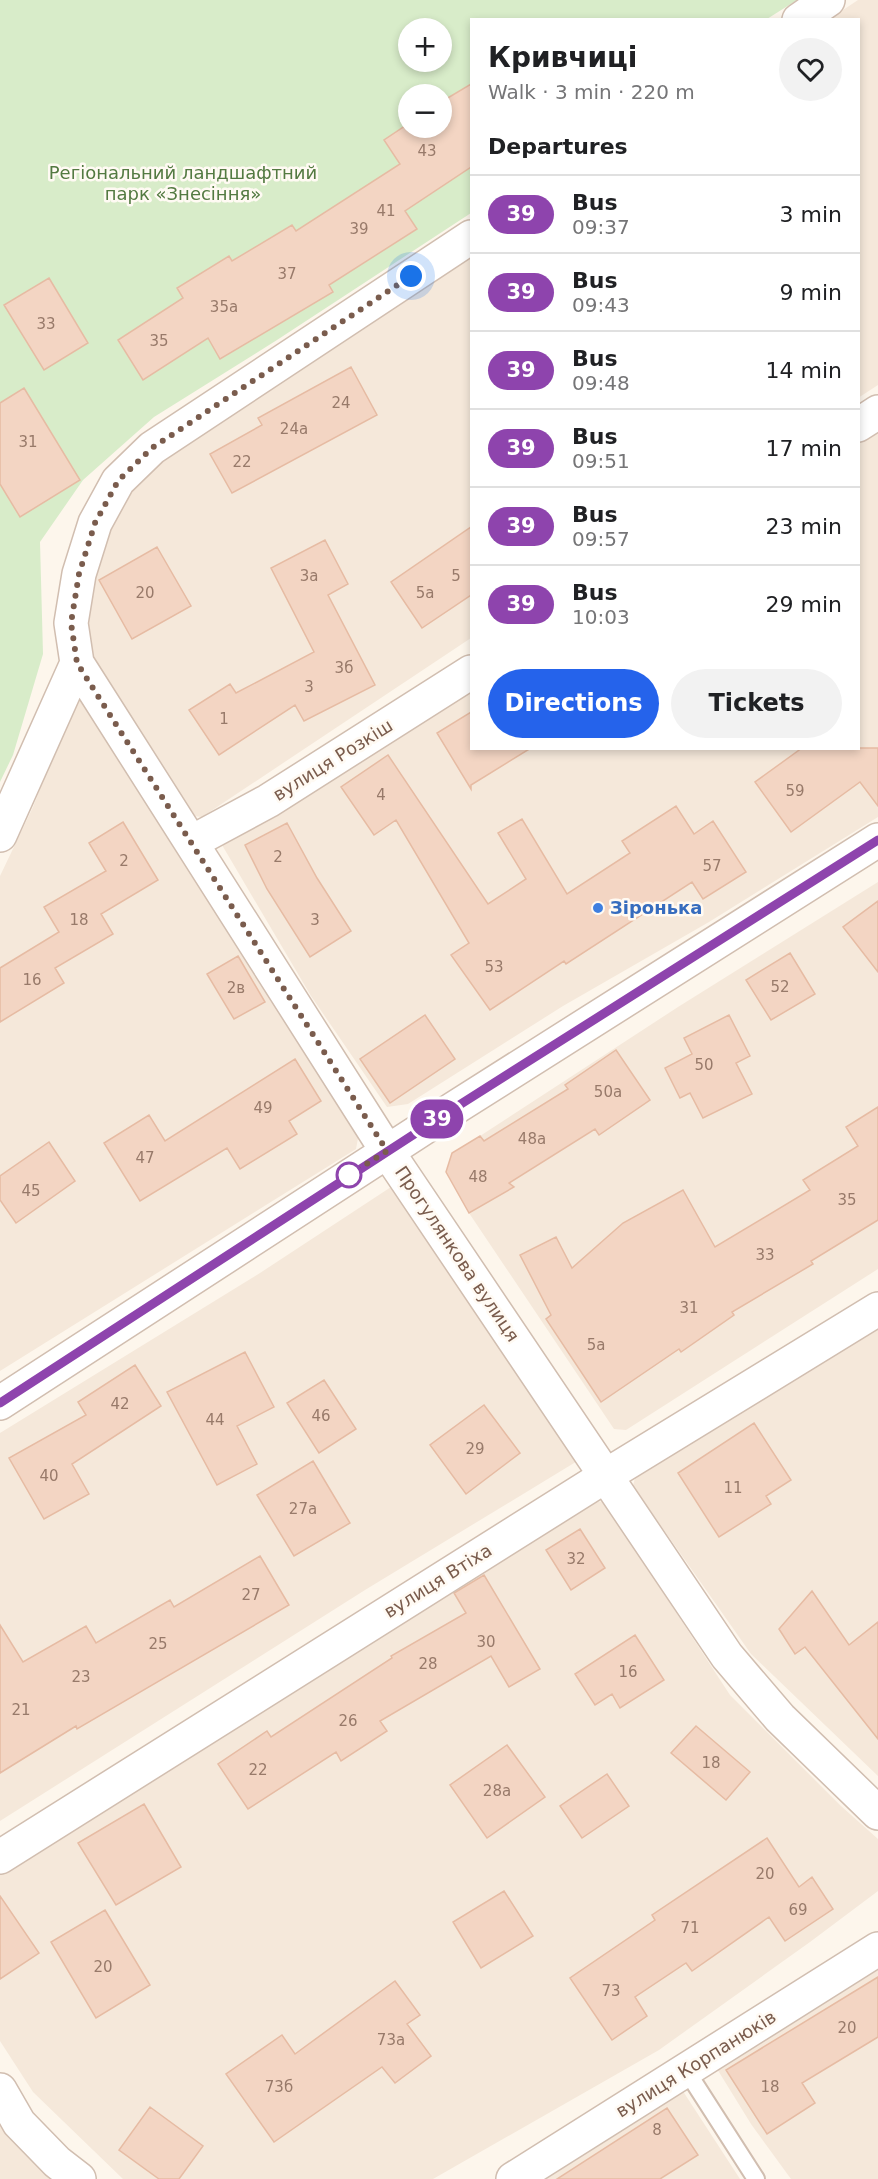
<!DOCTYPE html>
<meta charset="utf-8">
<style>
body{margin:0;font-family:"DejaVu Sans",sans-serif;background:#f2f2f2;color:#202124;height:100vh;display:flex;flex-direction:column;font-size:22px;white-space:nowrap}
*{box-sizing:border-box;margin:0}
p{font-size:20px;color:#757577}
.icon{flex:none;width:33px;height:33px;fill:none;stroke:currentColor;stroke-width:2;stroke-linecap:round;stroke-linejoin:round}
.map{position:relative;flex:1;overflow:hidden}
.panel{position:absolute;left:470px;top:18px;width:390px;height:732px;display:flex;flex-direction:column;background:#fff;border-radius:0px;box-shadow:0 3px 9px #0003}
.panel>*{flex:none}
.badge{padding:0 12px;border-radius:20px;font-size:21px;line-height:39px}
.buttons{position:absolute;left:398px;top:18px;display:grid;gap:12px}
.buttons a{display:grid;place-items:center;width:54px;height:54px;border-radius:50%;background:#fff;box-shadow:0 3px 9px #0003;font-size:30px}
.you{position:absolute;width:30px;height:30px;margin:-15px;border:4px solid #fff;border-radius:50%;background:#1a73e8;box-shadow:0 0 0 9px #1a73e833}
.map>.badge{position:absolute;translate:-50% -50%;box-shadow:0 0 0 3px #fff}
h2{padding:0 18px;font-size:22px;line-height:54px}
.round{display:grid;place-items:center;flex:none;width:63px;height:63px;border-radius:32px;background:#f2f2f2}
.summary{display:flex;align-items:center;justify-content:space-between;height:102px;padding:0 18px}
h1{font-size:28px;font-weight:800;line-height:45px}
.action{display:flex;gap:12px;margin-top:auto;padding:12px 18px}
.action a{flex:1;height:69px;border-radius:36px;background:#2563eb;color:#fff;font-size:24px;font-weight:800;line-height:69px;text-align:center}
.action a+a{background:#f2f2f2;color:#202124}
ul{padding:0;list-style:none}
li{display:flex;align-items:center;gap:18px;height:78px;padding:0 18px;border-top:2px solid #e0e0e0}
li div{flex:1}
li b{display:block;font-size:22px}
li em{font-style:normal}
li .badge{min-width:66px;font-weight:700;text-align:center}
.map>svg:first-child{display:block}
.residential{fill:#f5e8da}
.green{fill:#d8ecc9;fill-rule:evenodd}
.building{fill:#f3d5c3;stroke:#e6bba3;stroke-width:1.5}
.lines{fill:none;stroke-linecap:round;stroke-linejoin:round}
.service-casing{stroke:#d1beb0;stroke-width:20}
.minor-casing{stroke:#d1beb0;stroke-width:36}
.service{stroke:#fff;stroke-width:16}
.minor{stroke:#fff;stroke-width:33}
.line-casing{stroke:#fff;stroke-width:14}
.line{stroke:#8e44ad;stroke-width:9}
.walk{stroke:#7a5c4d;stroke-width:6;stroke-dasharray:0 10.8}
.shop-dot{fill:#3f7fe0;stroke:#fffaf3;stroke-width:2}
.stop-dot{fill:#fff;stroke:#8e44ad;stroke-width:3}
.labels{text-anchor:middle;stroke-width:5;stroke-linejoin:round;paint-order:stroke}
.number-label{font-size:15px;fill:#987a6a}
.park-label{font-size:18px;fill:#537a41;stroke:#fffaf3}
.street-label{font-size:18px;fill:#7a5c4d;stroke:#fffaf3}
.shop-label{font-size:18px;font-weight:bold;fill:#366cbe;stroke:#fffaf3;text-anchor:start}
</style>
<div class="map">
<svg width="878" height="2179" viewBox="0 0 878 2179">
<rect width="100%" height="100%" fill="#fdf6ec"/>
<path class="residential" d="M858 0H878V385L858 398V20H828Z
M471 252V638L202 817 193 816 90 653 85 618 90 570 121 498 143 467Z
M878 428V817L709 922 563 1006 408 1104 387 1107 311 996 222 845 471 690V748H858V440Z
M84 692 359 1133 356 1149 0 1371V876L33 807 75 698Z
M878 882V1269L626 1430 614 1429 469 1213 446 1172 480 1136 678 1007Z
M391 1187H402L579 1460 365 1590 0 1821V1433L260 1273Z
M878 1321V1776L751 1654 633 1486 637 1470Z
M585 1500 604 1502 730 1695 841 1806 878 1839V1891L810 1942 659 2050 433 2179H123L33 2092 0 2041V1871Z
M878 1957V2179H791L751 2124 714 2064Z
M677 2082 740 2179H524Z
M0 2108 59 2179H0Z"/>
<path class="green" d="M0 0H797L767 19 471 20V213L277 340 154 417 83 480 40 542 43 654 13 755 0 782ZM408 28H441V62H408ZM408 94H441V128H408Z"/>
<path class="building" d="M471 84V167L405 211 417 229 329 285 333 292 220 359 208 338 143 380 118 340 183 298 177 288 229 256 232 261 292 225 296 231 400 164 384 140 408 124V128H441V102Z
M49 278 88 343 44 370 4 305Z
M351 367 377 415 232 493 210 454 262 425 258 418Z
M24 388 80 480 20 517 0 484V403Z
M471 527V595L422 628 391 582Z
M325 540 348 584 328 595 375 685 304 721 295 705 219 755 189 710 230 684 236 693 314 652 271 568Z
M157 547 191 606 132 639 99 580Z
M471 712V748H531L471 785V789L437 733Z
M802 748H878V806L860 782 791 832 755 782Z
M388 755 488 904 526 879 498 833 522 819 567 894 630 853 622 841 676 806 694 834 713 821 746 872 703 899 692 882 566 964 564 961 490 1010 451 955 469 943 396 820 374 835 341 787Z
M123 822 158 880 101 914 113 934 55 968 64 983 0 1022V968L59 932 44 907 106 871 89 843Z
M287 823 317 878 351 931 310 957 267 889 245 845Z
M878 901V972L843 927Z
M790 953 815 994 771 1020 746 980Z
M238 956 265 1002 234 1019 207 974Z
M425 1015 455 1059 390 1103 360 1059Z
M729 1015 750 1056 736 1063 752 1094 703 1118 690 1093 680 1098 665 1068 692 1054 684 1038Z
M616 1050 650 1100 599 1135 595 1129 509 1183 514 1187 469 1213 446 1172 452 1153 480 1136 484 1141 568 1089 565 1085Z
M295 1059 321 1101 289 1121 297 1134 240 1169 227 1148 140 1201 104 1143 149 1115 165 1141Z
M878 1107V1220L811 1261 813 1264 732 1312 734 1315 681 1352 679 1349 601 1402 546 1319 551 1315 520 1255 556 1237 572 1268 623 1223 683 1190 715 1247 810 1190 803 1180 858 1146 846 1127Z
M49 1142 75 1181 16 1223 0 1200V1176Z
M245 1352 274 1407 237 1426 257 1464 217 1485 167 1392Z
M135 1365 161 1406 72 1464 89 1494 44 1519 9 1458 86 1415 78 1402Z
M324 1380 356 1429 319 1453 287 1403Z
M484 1405 520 1453 466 1494 430 1445Z
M754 1423 791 1480 766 1496 771 1504 719 1537 678 1473Z
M313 1461 350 1523 294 1556 257 1495Z
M580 1529 605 1568 571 1590 546 1550Z
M260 1556 289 1605 77 1729 76 1726 0 1773V1625L23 1662 86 1626 96 1643 170 1600 174 1607Z
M484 1575 540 1669 509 1687 491 1656 380 1721 387 1731 341 1761 336 1752 248 1809 218 1764 267 1731 271 1737 392 1658 391 1656 466 1613 454 1593Z
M812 1591 849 1645 878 1622V1739L805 1647 795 1654 779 1629Z
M635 1635 664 1680 620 1708 612 1694 595 1705 575 1674Z
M696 1726 750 1772 726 1800 671 1753Z
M507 1745 545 1797 487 1838 450 1785Z
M607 1774 629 1806 582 1838 560 1806Z
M144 1804 181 1867 116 1905 78 1843Z
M767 1838 799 1887 812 1877 833 1909 785 1941 769 1917 692 1971 686 1963 635 1997 647 2016 612 2040 570 1978 655 1920 652 1915Z
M504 1891 533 1936 481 1968 453 1922Z
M0 1896 39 1953 0 1979Z
M105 1910 150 1985 96 2018 51 1942Z
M878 1977V2037L802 2083 815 2103 767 2134 726 2070Z
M395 1981 420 2015 407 2024 431 2056 395 2083 382 2067 274 2142 226 2074 282 2035 295 2054Z
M150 2107 203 2146 179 2179H159L119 2150Z
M667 2108 698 2155 660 2179H557Z"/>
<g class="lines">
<defs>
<path id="service" d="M686 2070 756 2179"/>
<path id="minor" d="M799 20 828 0
M858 425 878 412
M77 663 387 1151 727 1656 780 1718 878 1813
M0 835 77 663 71 623 79 574 95 523 118 481 152 448 471 237
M192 842 268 801 471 672
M0 1403 453 1109 878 840
M0 1857 607 1475 878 1309
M0 2090 19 2123 57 2162 79 2179
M513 2179 878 1949"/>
</defs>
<use href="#service" class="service-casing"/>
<use href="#minor" class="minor-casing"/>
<use href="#service" class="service"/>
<use href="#minor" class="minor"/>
</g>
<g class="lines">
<defs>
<path id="line" d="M0 1403 453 1109 878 840"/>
</defs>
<use href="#line" class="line-casing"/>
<use href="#line" class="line"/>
<path class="walk" d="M349 1175 387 1151 77 663 71 623 79 574 95 523 118 481 152 448 411 276"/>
</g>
<circle class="shop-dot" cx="598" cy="908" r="6"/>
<circle class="stop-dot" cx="349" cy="1175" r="12"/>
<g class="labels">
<g class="number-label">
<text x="427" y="156">43</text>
<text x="386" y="216">41</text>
<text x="359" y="234">39</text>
<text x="287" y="279">37</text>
<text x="224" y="312">35а</text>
<text x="46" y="329">33</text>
<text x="159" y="346">35</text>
<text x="341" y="408">24</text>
<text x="294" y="434">24а</text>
<text x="28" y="447">31</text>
<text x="242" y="467">22</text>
<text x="309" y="581">3а</text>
<text x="456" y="581">5</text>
<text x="145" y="598">20</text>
<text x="425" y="598">5а</text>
<text x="344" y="673">3б</text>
<text x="309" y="692">3</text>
<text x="224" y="724">1</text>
<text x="795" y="796">59</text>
<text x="381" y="800">4</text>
<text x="278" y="862">2</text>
<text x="124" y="866">2</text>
<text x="712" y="871">57</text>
<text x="79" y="925">18</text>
<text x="315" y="925">3</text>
<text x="494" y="972">53</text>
<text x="32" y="985">16</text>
<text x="780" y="992">52</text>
<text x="236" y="993">2в</text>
<text x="704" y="1070">50</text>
<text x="608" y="1097">50а</text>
<text x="263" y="1113">49</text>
<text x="532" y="1144">48а</text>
<text x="145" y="1163">47</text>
<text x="478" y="1182">48</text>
<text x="31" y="1196">45</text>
<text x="847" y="1205">35</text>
<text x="765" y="1260">33</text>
<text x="689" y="1313">31</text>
<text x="596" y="1350">5а</text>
<text x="120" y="1409">42</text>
<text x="321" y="1421">46</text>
<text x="215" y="1425">44</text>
<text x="475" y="1454">29</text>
<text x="49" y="1481">40</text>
<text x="733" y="1493">11</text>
<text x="303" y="1514">27а</text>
<text x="576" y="1564">32</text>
<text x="251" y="1600">27</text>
<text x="486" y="1647">30</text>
<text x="158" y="1649">25</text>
<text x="428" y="1669">28</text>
<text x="628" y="1677">16</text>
<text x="81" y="1682">23</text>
<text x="21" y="1715">21</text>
<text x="348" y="1726">26</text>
<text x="711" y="1768">18</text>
<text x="258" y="1775">22</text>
<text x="497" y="1796">28а</text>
<text x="765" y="1879">20</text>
<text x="798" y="1915">69</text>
<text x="690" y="1933">71</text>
<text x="103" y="1972">20</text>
<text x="611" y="1996">73</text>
<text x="847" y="2033">20</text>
<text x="391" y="2045">73а</text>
<text x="279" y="2092">73б</text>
<text x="770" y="2092">18</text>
<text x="657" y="2135">8</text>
</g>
<g class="park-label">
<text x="183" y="179">Регіональний ландшафтний<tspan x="183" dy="21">парк «Знесіння»</tspan></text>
</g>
<g class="street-label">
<text transform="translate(333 760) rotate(-32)" y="6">вулиця Розкіш</text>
<text transform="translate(457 1254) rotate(56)" y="6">Прогулянкова вулиця</text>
<text transform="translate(438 1581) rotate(-32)" y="6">вулиця Втіха</text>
<text transform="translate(696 2064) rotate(-32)" y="6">вулиця Корпанюків</text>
</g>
<g class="shop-label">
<text x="610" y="914">Зіронька</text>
</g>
</g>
</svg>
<div class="buttons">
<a>+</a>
<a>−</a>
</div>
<div class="you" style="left:411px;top:276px"></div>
<b class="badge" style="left:437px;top:1119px;background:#8e44ad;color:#fff">39</b>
<section class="panel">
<div class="summary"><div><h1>Кривчиці</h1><p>Walk · 3 min · 220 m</p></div><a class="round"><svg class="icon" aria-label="heart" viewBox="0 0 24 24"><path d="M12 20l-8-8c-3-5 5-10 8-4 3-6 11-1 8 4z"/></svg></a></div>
<h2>Departures</h2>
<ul>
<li><span class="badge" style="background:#8e44ad;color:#fff">39</span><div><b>Bus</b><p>09:37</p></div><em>3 min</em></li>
<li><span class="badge" style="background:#8e44ad;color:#fff">39</span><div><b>Bus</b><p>09:43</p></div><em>9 min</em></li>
<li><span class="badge" style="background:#8e44ad;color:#fff">39</span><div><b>Bus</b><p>09:48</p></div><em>14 min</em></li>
<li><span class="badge" style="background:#8e44ad;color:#fff">39</span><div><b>Bus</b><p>09:51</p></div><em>17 min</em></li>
<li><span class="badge" style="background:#8e44ad;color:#fff">39</span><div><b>Bus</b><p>09:57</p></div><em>23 min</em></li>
<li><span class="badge" style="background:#8e44ad;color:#fff">39</span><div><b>Bus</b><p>10:03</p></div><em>29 min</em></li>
</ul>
<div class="action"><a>Directions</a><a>Tickets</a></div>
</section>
</div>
